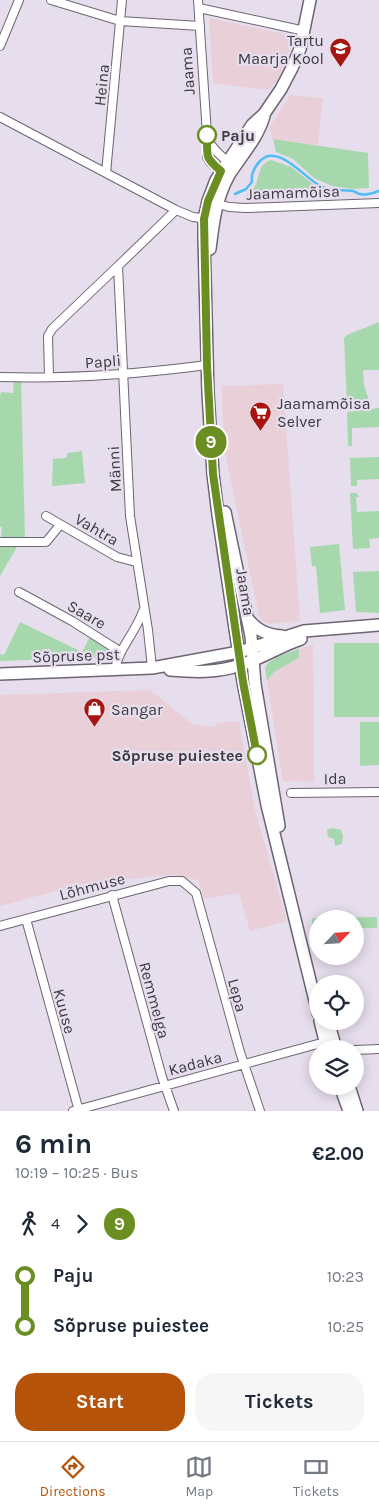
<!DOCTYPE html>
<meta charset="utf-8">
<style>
body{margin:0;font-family:Karla,sans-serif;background:#f6f6f7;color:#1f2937;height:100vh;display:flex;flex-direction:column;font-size:19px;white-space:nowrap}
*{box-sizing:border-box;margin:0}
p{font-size:16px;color:#747a83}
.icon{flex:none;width:28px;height:28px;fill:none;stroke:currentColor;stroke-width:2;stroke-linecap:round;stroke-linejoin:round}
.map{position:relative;height:1111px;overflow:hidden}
.panel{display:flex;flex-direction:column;background:#fff;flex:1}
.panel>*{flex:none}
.badge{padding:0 10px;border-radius:16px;font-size:18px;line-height:32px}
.needle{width:32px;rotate:65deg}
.fabs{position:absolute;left:309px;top:910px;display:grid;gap:10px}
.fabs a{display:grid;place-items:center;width:55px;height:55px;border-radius:50%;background:#fff;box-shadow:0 2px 12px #0003;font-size:25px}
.map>.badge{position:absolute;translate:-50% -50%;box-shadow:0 0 0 2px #fff}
.legs{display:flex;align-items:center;gap:8px;height:55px;padding:0 15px;font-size:16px}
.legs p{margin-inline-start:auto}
.overview{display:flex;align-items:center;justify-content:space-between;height:85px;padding:0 15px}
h1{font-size:28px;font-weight:700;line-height:38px}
.primary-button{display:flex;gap:10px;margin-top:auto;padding:10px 15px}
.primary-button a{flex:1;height:58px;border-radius:20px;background:#b45309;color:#fff;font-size:20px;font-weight:700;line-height:58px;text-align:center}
.primary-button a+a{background:#f6f6f7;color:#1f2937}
ul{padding:0 15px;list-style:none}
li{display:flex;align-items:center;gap:18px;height:50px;font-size:19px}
li i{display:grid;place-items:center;width:8px;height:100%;margin:0 6px;background:currentColor}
li i::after{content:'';width:12px;height:12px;margin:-6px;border:4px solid;border-radius:50%;background:#fff}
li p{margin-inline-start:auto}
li:first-child i{background:linear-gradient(#0000 50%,currentColor 0)}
li:last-child i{background:linear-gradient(currentColor 50%,#0000 0)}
.tabs{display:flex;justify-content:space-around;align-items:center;height:70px;border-top:1px solid #e0e1e3;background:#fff;font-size:14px;color:#747a83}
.tabs a{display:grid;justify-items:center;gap:2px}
.tabs .active{color:#b45309}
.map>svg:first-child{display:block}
.commercial{fill:#e9d0d8}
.green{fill:#a7d8ad}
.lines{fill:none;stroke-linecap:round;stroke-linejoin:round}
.stream{stroke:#4fbef7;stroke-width:2.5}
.street-casing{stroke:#6d6573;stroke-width:10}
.secondary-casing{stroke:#6d6573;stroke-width:14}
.street{stroke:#fff;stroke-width:8}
.secondary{stroke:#fff;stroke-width:11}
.line-1-casing{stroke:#fff;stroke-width:11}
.line-1{stroke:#6b8e23;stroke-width:8}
.stop-1-dot{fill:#fff;stroke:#6b8e23;stroke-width:2.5}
.labels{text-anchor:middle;stroke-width:4.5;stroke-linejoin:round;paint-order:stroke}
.poi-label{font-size:16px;fill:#3e3a41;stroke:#e6dded;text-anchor:start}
.street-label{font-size:16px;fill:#3e3a41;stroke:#e6dded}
.stop-label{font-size:16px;font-weight:bold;fill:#3e3a41;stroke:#e6dded;text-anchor:start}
</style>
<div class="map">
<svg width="379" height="1111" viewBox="0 0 379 1111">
<rect width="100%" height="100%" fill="#e6dded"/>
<path class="commercial" d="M209 18 294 36 284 67 277 81 268 90 213 83Z
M290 95 323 98 318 145 272 139 269 128Z
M283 384 300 621 270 624 262 621 259 616 224 448 222 386Z
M313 644 314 782 283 781 267 681 273 672 299 659V649Z
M150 690 192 724 215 727 216 723 239 721 255 810 287 921 250 931 239 893 204 899 198 880 173 875 86 883 0 906V695Z"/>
<path class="green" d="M273 139 368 153 369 188 352 189 332 186 314 178 293 159 276 152Z
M271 160 291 167 327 195 245 197C250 193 253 190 256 184 260 173 259 164 271 160Z
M379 322V370H363L364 385 369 400 361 404 347 405 344 338 347 335Z
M14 381H21L25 539H1L2 527H0V398L1 392 13 393Z
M379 408V427L352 428V446H348L347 412Z
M82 451 85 483 52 486 53 459 66 458 68 453Z
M379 457V479L357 480V486H351L350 458Z
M350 493H357L359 497H356L357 512 379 511V538L369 539 370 548 353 549Z
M339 544 345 610 320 613 316 566H312L310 547Z
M0 545 17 547 0 576Z
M379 571V613L356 612 353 572Z
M20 622 82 652 91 635 109 647 110 655 108 657 0 661V654L4 655Z
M334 643H379V717H334Z
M299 649V658L274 672 267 681 265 668 268 663 279 656Z
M360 722H379V765L360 766Z
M332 828 341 830 343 836 342 844 335 846 334 839 328 837 327 830Z
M377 917V928H355V919H318L317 929 312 926V919L313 918Z"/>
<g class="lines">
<path class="stream" d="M235 194 246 189 252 182C251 174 254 167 260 161 278 142 306 180 322 187 335 192 343 189 353 191 356 192 358 194 360 194 366 196 373 193 379 191"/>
<defs>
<path id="street" d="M51 0 120 21 200 26
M198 0 207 134V157L210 162 225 175
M199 8 305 31
M0 46 19 0
M0 117 176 210 193 217 208 219
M207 140 217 152 231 165
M106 173 122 0
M215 203 229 207 246 208 379 203
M0 377C69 379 139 374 207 365
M49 377 48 336 52 329 118 266
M46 516 117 557 136 562
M0 542H46L60 525
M19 592 72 621 121 652
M152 668 148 630 130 516 118 266 176 210
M115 670C118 649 136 632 143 611
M291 793 379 792
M112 895 162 1077 174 1111
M26 919 79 1111
M0 926 169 881H182L196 893 240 1052 260 1111
M355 1050 379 1049
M73 1111 325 1042"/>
<path id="secondary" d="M310 0 300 49 292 68 281 89 264 114 252 125 216 180 208 201 204 219V239L208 393 213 474 218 515 243 682 267 805 318 1013
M210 249C213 224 216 198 229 175 241 156 258 138 264 116
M225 512 251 636 255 684 279 826
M247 618C257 630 266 635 282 636
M170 670C194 672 218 673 240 665 261 659 280 646 301 639
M0 674 152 668 239 652 304 631 379 625
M320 1021 327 1049
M328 1021 336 1049
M340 1086 349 1111
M349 1086 357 1111"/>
</defs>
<use href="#street" class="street-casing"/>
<use href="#secondary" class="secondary-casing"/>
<use href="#street" class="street"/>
<use href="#secondary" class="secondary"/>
</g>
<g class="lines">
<defs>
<path id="line-1" d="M207 135C208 156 203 156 221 171L208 201 204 219 207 365 213 474 243 682 257 755"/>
</defs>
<use href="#line-1" class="line-1-casing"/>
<use href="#line-1" class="line-1"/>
</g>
<defs>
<symbol id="school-pin" viewBox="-11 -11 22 30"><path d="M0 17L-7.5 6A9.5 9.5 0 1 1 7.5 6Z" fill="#a8150e" stroke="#e6dded"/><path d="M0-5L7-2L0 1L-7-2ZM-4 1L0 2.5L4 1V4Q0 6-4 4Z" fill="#fff"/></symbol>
<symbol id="supermarket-pin" viewBox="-11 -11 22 30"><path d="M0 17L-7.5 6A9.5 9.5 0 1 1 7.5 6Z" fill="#a8150e" stroke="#e6dded"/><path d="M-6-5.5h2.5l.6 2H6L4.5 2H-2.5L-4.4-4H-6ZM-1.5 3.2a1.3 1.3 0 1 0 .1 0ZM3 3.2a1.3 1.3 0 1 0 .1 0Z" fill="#fff"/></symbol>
<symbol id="shop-pin" viewBox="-11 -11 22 30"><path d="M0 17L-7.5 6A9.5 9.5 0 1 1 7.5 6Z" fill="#a8150e" stroke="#e6dded"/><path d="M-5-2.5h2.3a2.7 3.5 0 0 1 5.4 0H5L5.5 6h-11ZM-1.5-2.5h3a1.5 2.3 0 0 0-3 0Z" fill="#fff"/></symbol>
</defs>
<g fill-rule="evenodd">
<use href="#school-pin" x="328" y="36" width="25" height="34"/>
<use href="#supermarket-pin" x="248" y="400" width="25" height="34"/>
<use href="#shop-pin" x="82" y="696" width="25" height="34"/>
</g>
<g class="stop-1-dot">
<circle cx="207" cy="135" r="9"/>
<circle cx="257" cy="755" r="9"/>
</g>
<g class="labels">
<g class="poi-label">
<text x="324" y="46" text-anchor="end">Tartu<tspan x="324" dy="18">Maarja Kool</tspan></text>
<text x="277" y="409">Jaamamõisa<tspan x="277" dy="18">Selver</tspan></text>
<text x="111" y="715">Sangar</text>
</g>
<g class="street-label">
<text transform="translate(187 71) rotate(-94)" y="6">Jaama</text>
<text transform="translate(101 85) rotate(-84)" y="6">Heina</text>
<text transform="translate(293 192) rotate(-2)" y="6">Jaamamõisa</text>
<text transform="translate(103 361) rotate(-4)" y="6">Papli</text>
<text transform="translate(114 469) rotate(-93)" y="6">Männi</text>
<text transform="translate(97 529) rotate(30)" y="6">Vahtra</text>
<text transform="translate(246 592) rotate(81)" y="6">Jaama</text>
<text transform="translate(87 614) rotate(30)" y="6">Saare</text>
<text transform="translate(76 655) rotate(-2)" y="6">Sõpruse pst</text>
<text transform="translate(335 778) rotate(-1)" y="6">Ida</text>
<text transform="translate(92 886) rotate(-15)" y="6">Lõhmuse</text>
<text transform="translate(238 995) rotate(75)" y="6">Lepa</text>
<text transform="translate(155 1000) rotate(75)" y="6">Remmelga</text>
<text transform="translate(65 1011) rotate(75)" y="6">Kuuse</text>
<text transform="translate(195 1063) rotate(-15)" y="6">Kadaka</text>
</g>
<g class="stop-label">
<text x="221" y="141">Paju</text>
<text x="243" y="761" text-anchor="end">Sõpruse puiestee</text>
</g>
</g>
</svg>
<div class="fabs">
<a><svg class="needle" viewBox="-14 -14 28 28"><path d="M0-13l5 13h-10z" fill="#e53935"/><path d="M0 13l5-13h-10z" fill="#747a83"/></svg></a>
<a><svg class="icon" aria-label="locate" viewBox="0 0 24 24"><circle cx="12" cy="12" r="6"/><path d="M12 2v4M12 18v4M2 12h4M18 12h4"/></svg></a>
<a><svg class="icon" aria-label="layers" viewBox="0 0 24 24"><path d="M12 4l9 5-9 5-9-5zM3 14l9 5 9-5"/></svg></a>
</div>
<b class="badge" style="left:211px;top:442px;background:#6b8e23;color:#fff">9</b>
</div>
<section class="panel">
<div class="overview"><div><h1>6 min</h1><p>10:19 – 10:25 · Bus</p></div><b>€2.00</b></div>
<div class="legs"><svg class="icon" aria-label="walk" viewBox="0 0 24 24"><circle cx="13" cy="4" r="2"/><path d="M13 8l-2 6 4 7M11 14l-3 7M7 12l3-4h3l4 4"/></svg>4<svg class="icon" aria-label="forward" viewBox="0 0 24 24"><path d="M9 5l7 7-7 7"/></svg><b class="badge" style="background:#6b8e23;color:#fff">9</b></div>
<ul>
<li><i style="color:#6b8e23"></i><b>Paju</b><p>10:23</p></li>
<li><i style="color:#6b8e23"></i><b>Sõpruse puiestee</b><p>10:25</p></li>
</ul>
<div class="primary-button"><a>Start</a><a>Tickets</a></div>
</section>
<nav class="tabs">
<a class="active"><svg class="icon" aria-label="directions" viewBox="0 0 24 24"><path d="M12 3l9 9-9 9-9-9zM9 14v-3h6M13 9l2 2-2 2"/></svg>Directions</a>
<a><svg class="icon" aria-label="map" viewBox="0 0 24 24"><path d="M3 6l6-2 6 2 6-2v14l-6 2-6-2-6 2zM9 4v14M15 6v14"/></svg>Map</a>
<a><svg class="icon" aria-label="tickets" viewBox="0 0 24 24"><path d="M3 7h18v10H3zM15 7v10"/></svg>Tickets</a>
</nav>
